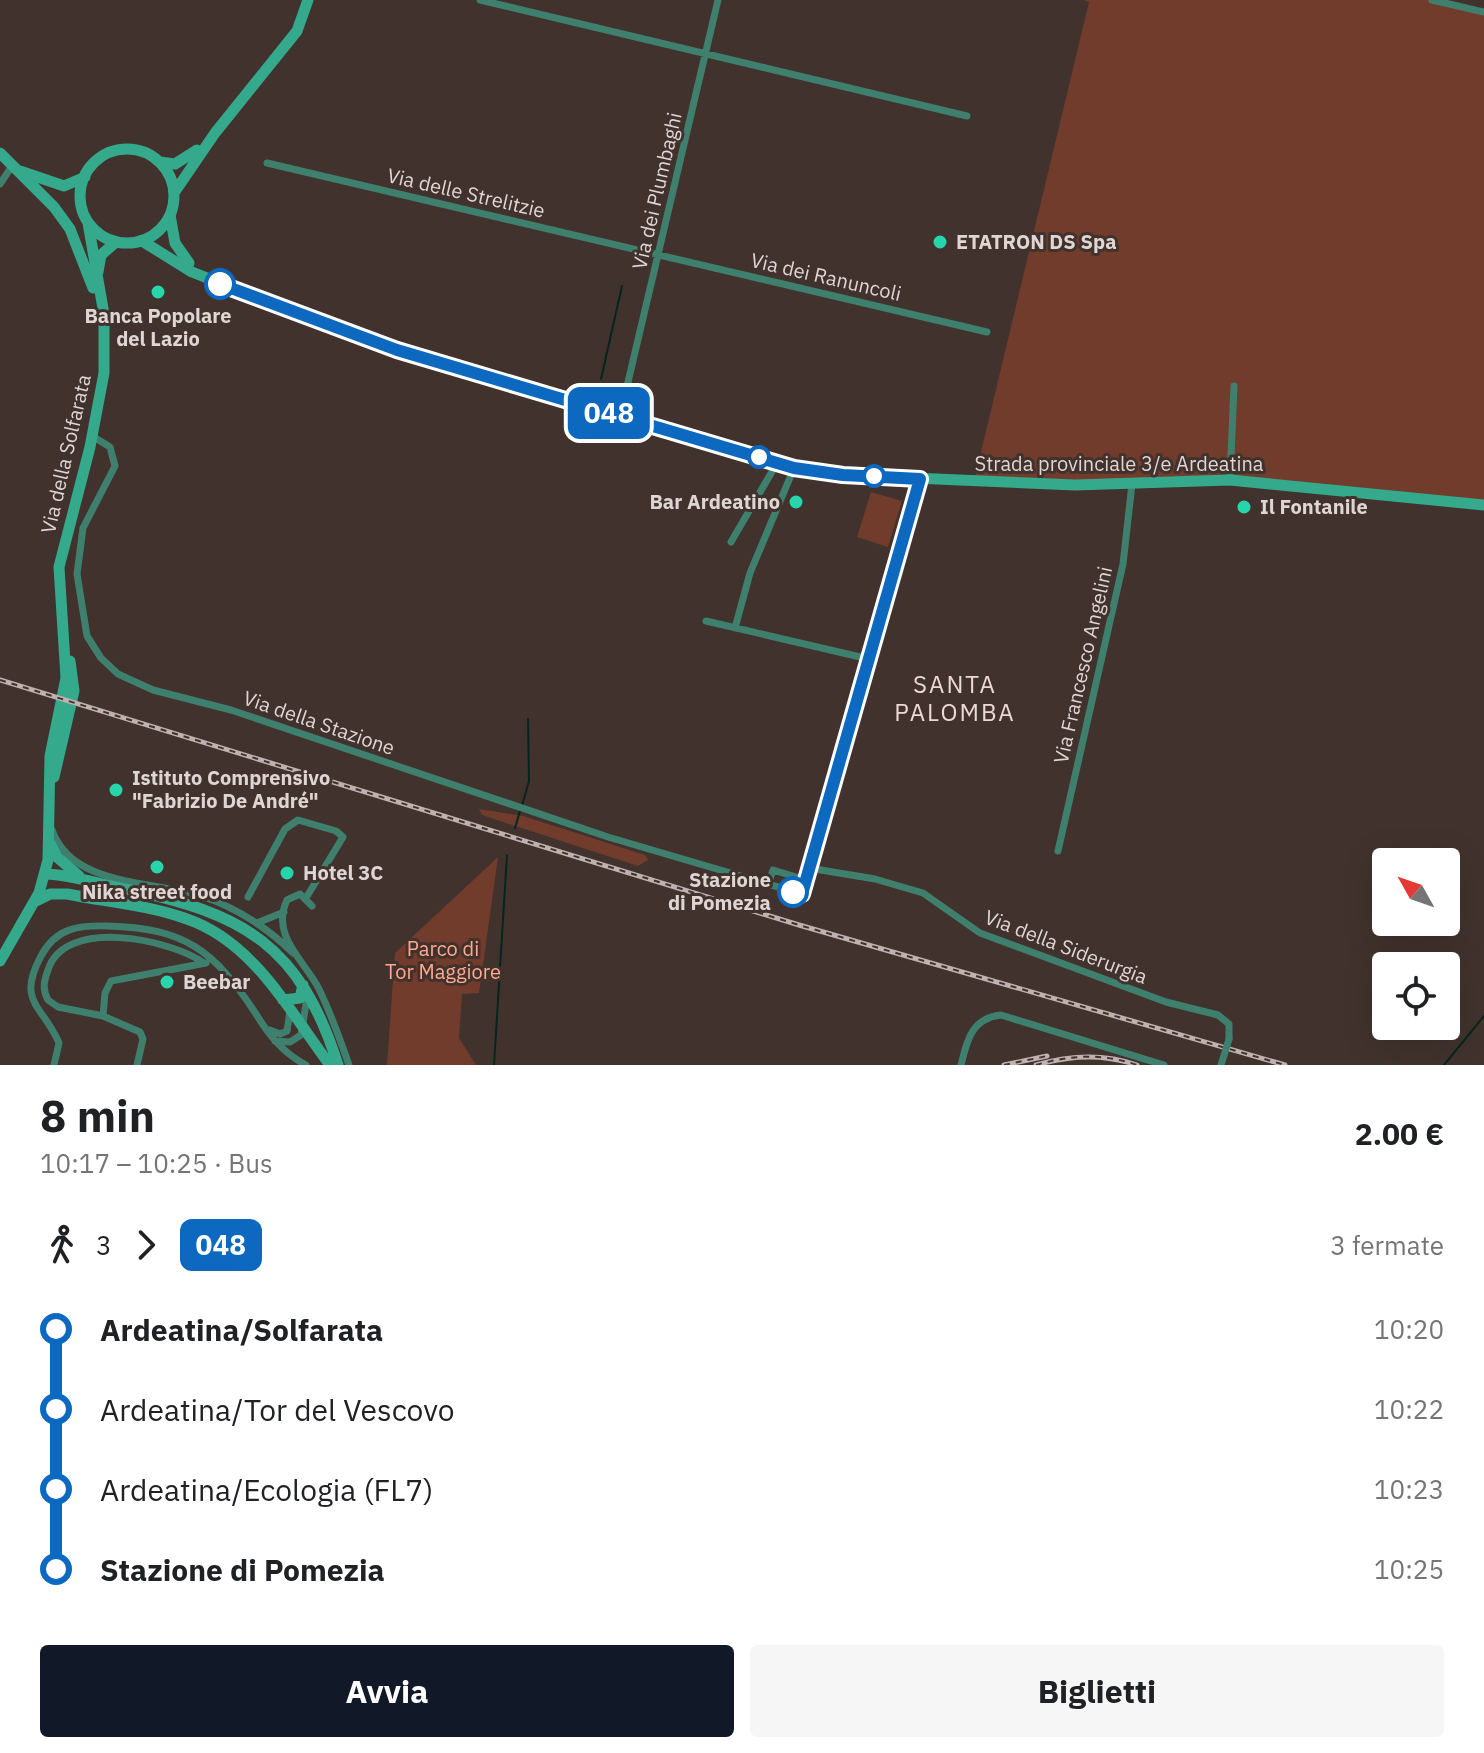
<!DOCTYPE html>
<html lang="it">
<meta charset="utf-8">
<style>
body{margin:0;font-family:"IBM Plex Sans",sans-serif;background:#f6f6f6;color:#202124;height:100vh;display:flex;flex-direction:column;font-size:30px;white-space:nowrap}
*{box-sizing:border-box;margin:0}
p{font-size:26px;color:#757577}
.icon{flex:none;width:44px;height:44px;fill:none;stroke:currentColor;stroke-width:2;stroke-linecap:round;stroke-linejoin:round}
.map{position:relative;height:1065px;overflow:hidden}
.details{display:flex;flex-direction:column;background:#fff;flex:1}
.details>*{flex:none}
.badge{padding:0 16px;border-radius:12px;font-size:28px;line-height:52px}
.needle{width:52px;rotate:310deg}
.fabs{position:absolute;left:1372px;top:848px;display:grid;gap:16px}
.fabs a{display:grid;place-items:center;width:88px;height:88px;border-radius:8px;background:#fff;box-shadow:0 8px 32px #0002;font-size:40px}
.map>.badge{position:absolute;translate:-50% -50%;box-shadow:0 0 0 4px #fff}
.legs{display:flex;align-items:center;gap:12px;height:88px;padding:0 40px;font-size:26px}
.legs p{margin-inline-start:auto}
.summary{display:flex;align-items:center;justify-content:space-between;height:136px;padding:0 40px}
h1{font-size:44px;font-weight:700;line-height:60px}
.action{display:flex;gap:16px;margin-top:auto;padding:16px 40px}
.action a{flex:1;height:92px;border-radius:8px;background:#111827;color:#fff;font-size:32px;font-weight:700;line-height:92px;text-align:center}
.action a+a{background:#f6f6f6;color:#202124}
ul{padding:0 40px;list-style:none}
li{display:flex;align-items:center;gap:28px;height:80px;font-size:30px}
li i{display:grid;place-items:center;width:12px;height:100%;margin:0 10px;background:currentColor}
li i::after{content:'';width:20px;height:20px;margin:-10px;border:6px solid;border-radius:50%;background:#fff}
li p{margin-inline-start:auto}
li:first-child i{background:linear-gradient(#0000 50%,currentColor 0)}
li:last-child i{background:linear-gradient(currentColor 50%,#0000 0)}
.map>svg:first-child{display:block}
.green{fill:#723c2c}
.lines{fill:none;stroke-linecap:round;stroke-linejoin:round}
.stream{stroke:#05261e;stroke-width:2}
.street{stroke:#3e806d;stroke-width:7}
.secondary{stroke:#34a98b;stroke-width:11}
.rail-casing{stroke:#bdb2af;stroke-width:5}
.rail{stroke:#41322d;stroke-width:2;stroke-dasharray:6;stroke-linecap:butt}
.street-bridge{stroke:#3e806d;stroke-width:7}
.line-1-casing{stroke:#fff;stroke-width:18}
.line-1{stroke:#0c69bf;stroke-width:12}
.poi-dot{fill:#27d5ad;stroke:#41322d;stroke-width:3}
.stop-1-dot{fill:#fff;stroke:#0c69bf;stroke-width:4}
.labels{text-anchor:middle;stroke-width:6;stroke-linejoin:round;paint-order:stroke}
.street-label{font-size:20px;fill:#dfd6d3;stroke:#41322d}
.poi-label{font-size:20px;font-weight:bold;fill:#dfd6d3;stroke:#41322d;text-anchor:start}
.stop-label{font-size:20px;font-weight:bold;fill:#dfd6d3;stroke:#41322d;text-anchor:end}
.park-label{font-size:20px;fill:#ffa98f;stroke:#41322d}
.quarter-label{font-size:24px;letter-spacing:2px;fill:#ecd9d3;stroke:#41322d}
</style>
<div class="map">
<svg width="1484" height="1065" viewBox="0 0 1484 1065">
<rect width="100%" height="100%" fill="#41322d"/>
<path class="green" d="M1083 0H1432L1484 12V505L1230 480 974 481 1089 2Z
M871 492 902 501 888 547 857 537Z
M479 809 523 816 645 855 648 860 638 866 482 815Z
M498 857 479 993 462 994 459 1038 476 1065H387L395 953Z"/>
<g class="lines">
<path class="stream" d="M601 379 622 286
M522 805 529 781 528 719
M515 828 520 811
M494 1065 507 855
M1444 1065 1484 1016"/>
<path class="street" d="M480 0 967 116
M1432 0 1484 12
M267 163 987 332
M0 184 12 166
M627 391 635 409 650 422
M595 408 625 390
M620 416 718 0
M92 436 110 447 115 466 83 528 77 574 87 636 101 658 118 674 153 690 231 710 608 837 802 894 920 479
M1230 480 1234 386
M731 542 777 463
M706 621 869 659
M735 628 750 573 794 468
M52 830C72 888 155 880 204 897 237 908 269 929 293 953
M1058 851 1123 564 1132 484
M809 868 875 879 923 893 980 933 1166 1002 1218 1015 1229 1024V1039
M768 885 773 870 806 880
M248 897 285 829 298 820 336 831 343 837 306 898
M312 906 300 894 287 900C270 936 305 961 319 989 331 1014 340 1039 349 1065
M257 923 284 912
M103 1016 105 993 111 981 206 963
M270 1030 280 1034 287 1031 290 1011
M275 1041 290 1042 301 1035 307 998
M54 1065 59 1043C43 1005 16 1003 41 956 56 928 78 925 108 926 185 928 214 950 256 1014 269 1035 283 1053 306 1065
M137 1065 143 1039 140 1032 103 1016 58 1007 48 1000C42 989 44 981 48 970 64 917 170 939 204 963
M961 1065C967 1040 972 1018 1001 1015L1164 1065"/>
<path class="secondary" d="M80 196a47 47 0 1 1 94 0a47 47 0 1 1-94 0Z
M0 153 54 207 70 229 93 288
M160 162 175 164 197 150
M20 171 64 186 85 177
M174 193 215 133 297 31 308 0
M170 215 175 243 189 263
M142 241 192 272 346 333 493 380 805 470 843 475 1075 485 1230 480 1484 505
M98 272 101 255 116 242
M54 777 74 691 70 661
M51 845 57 857 79 876
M46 874C73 875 98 884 125 889 244 913 300 945 338 1065
M36 901 50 894H67C107 902 149 905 187 919 254 942 290 1012 330 1065
M0 961 39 893 48 860 50 756 66 678 59 567 90 447 104 373V314L88 223
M283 1000 300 998 303 985"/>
<defs>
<path id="rail" d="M0 680 799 925 1285 1065
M1004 1065 1047 1056
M1036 1065C1070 1055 1103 1053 1137 1065"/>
</defs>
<use href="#rail" class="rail-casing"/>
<use href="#rail" class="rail"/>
<path class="street-bridge" d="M1221 1065 1229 1039"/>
</g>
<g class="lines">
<defs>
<path id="line-1" d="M220 284 397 350 794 468 843 475 920 479 802 894 793 892"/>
</defs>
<use href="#line-1" class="line-1-casing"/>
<use href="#line-1" class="line-1"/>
</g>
<g class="poi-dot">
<circle cx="940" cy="242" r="8"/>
<circle cx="158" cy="292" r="8"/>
<circle cx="796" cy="502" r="8"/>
<circle cx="1244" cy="507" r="8"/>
<circle cx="116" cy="790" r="8"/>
<circle cx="157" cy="867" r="8"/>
<circle cx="287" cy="873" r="8"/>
<circle cx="167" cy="982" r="8"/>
</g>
<g class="stop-1-dot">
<circle cx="220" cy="284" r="14"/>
<circle cx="759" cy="457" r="10"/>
<circle cx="874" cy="476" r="10"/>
<circle cx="793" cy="892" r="14"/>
</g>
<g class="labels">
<g class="street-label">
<text transform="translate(657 191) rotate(-77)" y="7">Via dei Plumbaghi</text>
<text transform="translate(466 193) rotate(13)" y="7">Via delle Strelitzie</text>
<text transform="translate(826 277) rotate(13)" y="7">Via dei Ranuncoli</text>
<text transform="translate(66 454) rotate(-77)" y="7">Via della Solfarata</text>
<text x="1119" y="471">Strada provinciale 3/e Ardeatina</text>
<text transform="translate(1083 665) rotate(-77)" y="7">Via Francesco Angelini</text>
<text transform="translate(319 723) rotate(19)" y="7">Via della Stazione</text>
<text transform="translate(1066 947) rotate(21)" y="7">Via della Siderurgia</text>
</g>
<g class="poi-label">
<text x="956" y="249">ETATRON DS Spa</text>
<text x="158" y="323" text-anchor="middle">Banca Popolare<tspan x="158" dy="23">del Lazio</tspan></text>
<text x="780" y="509" text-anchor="end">Bar Ardeatino</text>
<text x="1260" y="514">Il Fontanile</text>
<text x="132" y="785">Istituto Comprensivo<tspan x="132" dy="23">"Fabrizio De André"</tspan></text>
<text x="303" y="880">Hotel 3C</text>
<text x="157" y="899" text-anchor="middle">Nika street food</text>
<text x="183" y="989">Beebar</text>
</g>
<g class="stop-label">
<text x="771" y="887">Stazione<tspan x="771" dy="23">di Pomezia</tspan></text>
</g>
<g class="park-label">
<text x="443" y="956">Parco di<tspan x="443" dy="23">Tor Maggiore</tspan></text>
</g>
<g class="quarter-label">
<text x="955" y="693">SANTA<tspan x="955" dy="28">PALOMBA</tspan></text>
</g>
</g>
</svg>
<div class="fabs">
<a><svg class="needle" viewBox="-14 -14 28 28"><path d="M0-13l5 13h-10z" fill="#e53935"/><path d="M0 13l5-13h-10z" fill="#757577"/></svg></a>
<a><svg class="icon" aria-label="locate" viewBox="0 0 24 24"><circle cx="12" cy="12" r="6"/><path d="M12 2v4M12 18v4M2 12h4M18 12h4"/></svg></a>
</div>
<b class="badge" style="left:609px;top:413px;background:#0c69bf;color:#fff">048</b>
</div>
<section class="details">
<div class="summary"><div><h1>8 min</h1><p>10:17 – 10:25 · Bus</p></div><b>2.00 €</b></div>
<div class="legs"><svg class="icon" aria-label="walk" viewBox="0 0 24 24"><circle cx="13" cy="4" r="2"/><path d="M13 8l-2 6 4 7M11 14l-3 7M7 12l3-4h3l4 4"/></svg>3<svg class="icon" aria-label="forward" viewBox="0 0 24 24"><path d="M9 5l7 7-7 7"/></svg><b class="badge" style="background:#0c69bf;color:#fff">048</b><p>3 fermate</p></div>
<ul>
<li><i style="color:#0c69bf"></i><b>Ardeatina/Solfarata</b><p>10:20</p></li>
<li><i style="color:#0c69bf"></i><span>Ardeatina/Tor del Vescovo</span><p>10:22</p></li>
<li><i style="color:#0c69bf"></i><span>Ardeatina/Ecologia (FL7)</span><p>10:23</p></li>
<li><i style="color:#0c69bf"></i><b>Stazione di Pomezia</b><p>10:25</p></li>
</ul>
<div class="action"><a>Avvia</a><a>Biglietti</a></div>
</section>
